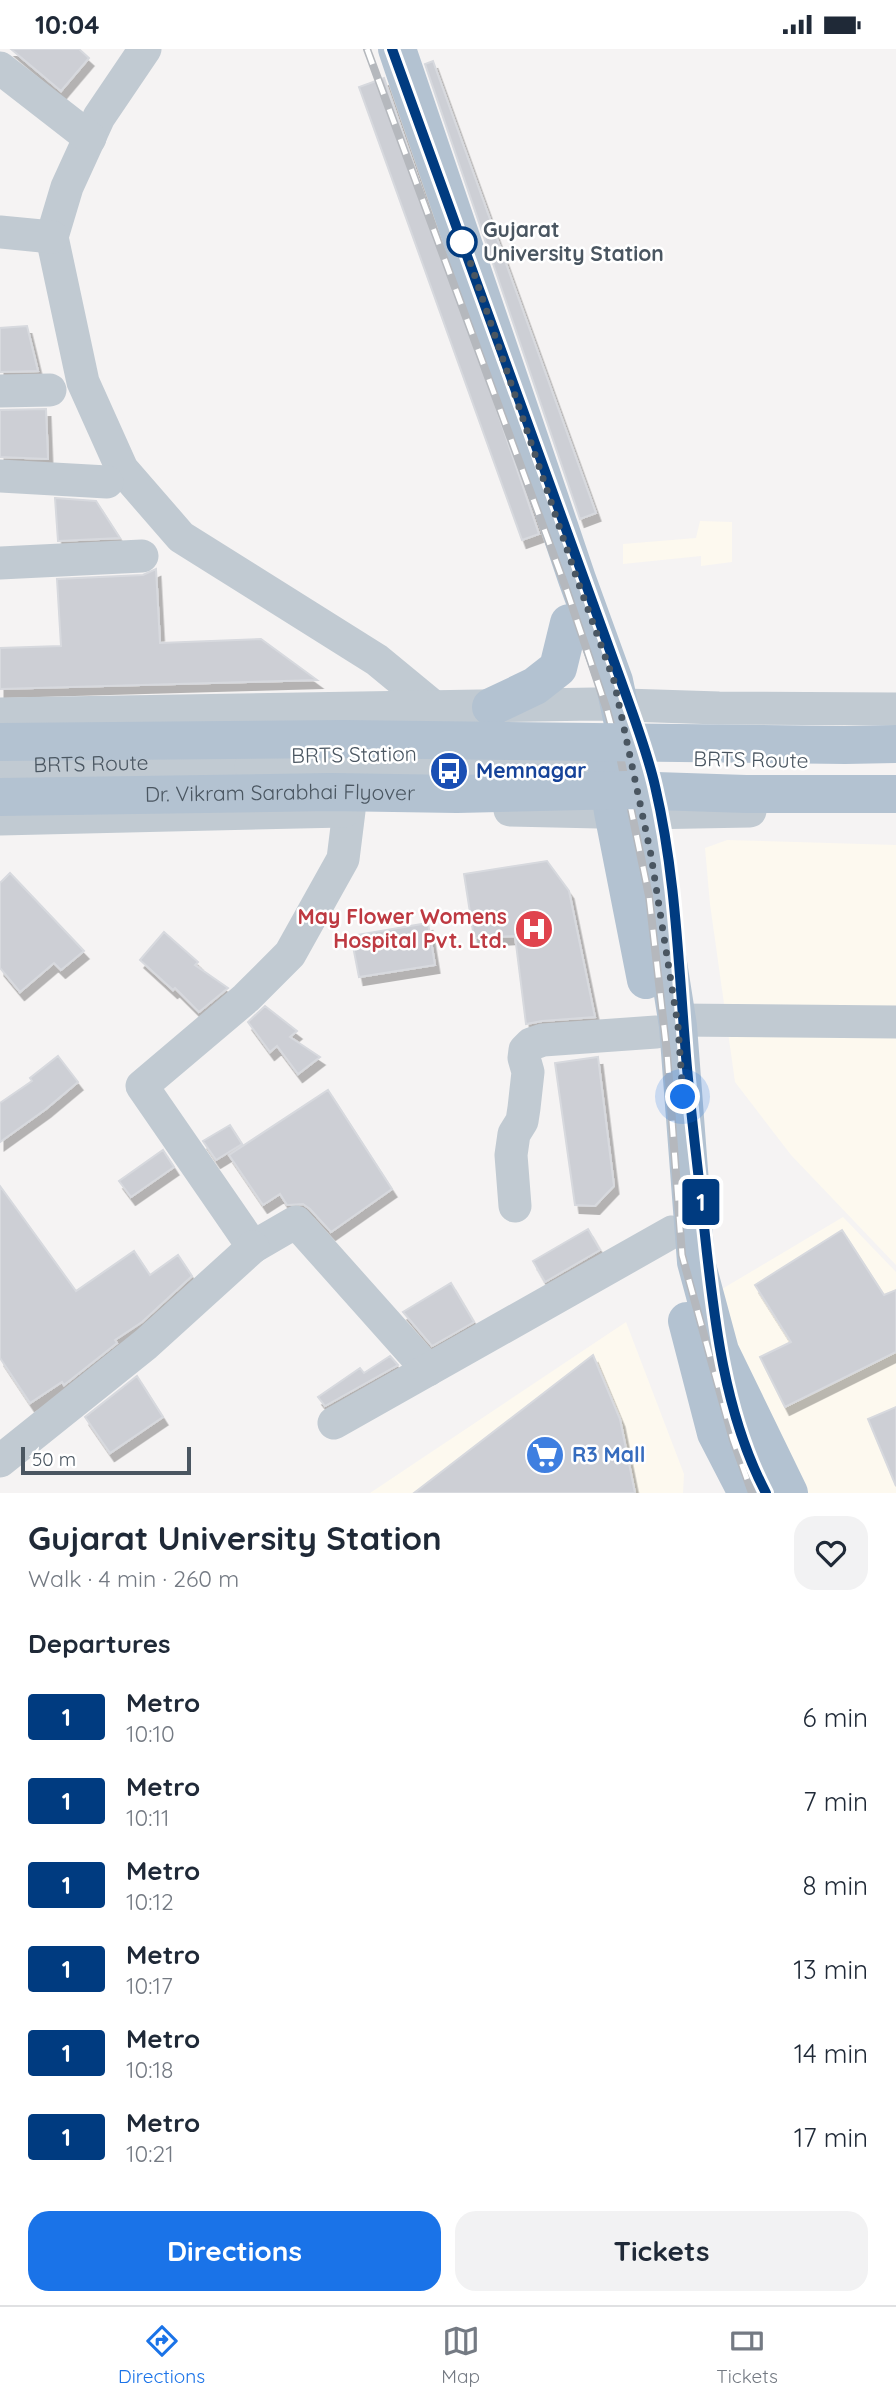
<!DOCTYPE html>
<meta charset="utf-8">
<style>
body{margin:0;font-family:Quicksand,sans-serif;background:#f2f2f3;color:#1f2937;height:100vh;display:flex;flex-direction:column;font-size:26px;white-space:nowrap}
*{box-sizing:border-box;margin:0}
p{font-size:23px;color:#747a83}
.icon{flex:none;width:38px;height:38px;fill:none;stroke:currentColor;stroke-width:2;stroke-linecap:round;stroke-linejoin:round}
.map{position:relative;height:1444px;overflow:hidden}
.details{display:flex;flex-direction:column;background:#fff;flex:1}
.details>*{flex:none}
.badge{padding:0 14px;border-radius:5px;font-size:24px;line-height:46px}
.scale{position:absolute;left:21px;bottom:18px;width:170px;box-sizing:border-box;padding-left:7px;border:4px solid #4a5661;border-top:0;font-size:19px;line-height:24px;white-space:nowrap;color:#4a5661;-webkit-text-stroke:5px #fff;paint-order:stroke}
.you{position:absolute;width:35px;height:35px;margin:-18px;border:5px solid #fff;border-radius:50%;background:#1a73e8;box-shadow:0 0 0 10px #1a73e833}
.map>.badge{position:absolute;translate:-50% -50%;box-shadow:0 0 0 4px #fff}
h2{padding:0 28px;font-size:26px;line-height:63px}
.round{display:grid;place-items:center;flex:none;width:74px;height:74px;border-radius:21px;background:#f2f2f3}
.headline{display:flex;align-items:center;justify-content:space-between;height:119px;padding:0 28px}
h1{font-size:33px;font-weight:700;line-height:52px}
.cta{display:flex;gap:14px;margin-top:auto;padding:14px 28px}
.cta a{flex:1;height:80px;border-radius:21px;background:#1a73e8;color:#fff;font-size:28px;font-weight:700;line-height:80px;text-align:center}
.cta a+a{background:#f2f2f3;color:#1f2937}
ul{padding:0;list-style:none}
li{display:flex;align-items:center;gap:21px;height:84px;padding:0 28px}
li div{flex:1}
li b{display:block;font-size:26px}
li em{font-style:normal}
li .badge{min-width:77px;font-weight:700;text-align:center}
.status{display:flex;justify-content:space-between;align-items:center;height:49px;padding:0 35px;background:#fff;direction:ltr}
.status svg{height:19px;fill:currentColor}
.menu{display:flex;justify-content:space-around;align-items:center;height:98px;border-top:2px solid #e0e1e3;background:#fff;font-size:19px;color:#747a83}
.menu a{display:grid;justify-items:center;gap:4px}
.menu .active{color:#1a73e8}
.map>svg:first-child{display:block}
.commercial{fill:#fdf9ef}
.building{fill:#cdcfd5;stroke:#d7d9de;stroke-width:2;filter:url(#shadow)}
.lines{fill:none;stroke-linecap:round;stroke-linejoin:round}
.minor{stroke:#c1cad2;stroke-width:33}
.major{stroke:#b3c2d1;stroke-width:38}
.rail-casing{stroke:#b5b8bd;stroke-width:8}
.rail{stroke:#fff;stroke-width:5;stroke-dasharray:16;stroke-linecap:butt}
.major-bridge{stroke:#b3c2d1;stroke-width:38}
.line-casing{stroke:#fff;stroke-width:16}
.line{stroke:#003b80;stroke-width:10}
.walk{stroke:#4a5661;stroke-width:7;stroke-dasharray:0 12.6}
.stop-dot{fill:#fff;stroke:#003b80;stroke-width:3.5}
.labels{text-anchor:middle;stroke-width:5;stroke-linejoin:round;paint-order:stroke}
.stop-label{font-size:21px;font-weight:bold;fill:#4a5661;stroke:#fff;text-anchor:start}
.street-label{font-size:21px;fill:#4a5661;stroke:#fff}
.transit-label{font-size:21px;font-weight:bold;fill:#164399;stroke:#fff;text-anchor:start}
.health-label{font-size:21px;font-weight:bold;fill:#be3a42;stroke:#fff;text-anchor:end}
.shop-label{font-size:21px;font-weight:bold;fill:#366cbe;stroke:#fff;text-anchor:start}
</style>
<div class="status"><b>10:04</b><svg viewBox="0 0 49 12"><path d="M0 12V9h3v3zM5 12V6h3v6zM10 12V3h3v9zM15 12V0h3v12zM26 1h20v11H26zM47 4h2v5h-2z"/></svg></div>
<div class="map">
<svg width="896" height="1444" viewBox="0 0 896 1444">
<defs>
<filter id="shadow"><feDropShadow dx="4.5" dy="8" stdDeviation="0" flood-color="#0004"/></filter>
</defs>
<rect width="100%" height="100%" fill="#f5f3f3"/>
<path class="commercial" d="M700 472 732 473V513L701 517V507L623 515V495L696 489Z
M727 791 896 796V1216L791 1106 735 1033 710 855 705 799Z
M843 1168 896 1223V1444H800L737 1310 722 1240Z
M626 1273 684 1425 683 1444H370Z"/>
<path class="building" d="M11 0H79L89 9 61 42Z
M433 12 596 464 580 470 425 15Z
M384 29 539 485 522 491 359 38Z
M27 277 38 322 0 323V279Z
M46 360 48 410 0 408V361Z
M55 449 96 452 120 489 58 492Z
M156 520 160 594 261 590 317 631 0 640V599L61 597 57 530 143 526Z
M547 812 569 842 595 968 542 972 526 975 515 887 474 889 464 825Z
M10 824 84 902 61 921 54 914 20 943 0 919V834Z
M428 874 435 916 359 928 351 887Z
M164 883 198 913 195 916 228 939 199 963 175 939 173 941 140 911Z
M265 957 297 982 290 988 320 1008 298 1025 277 997 270 1003 248 973Z
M58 1007 78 1033 46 1060 0 1093V1054L32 1032 30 1029Z
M598 1008 614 1137 595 1157 575 1156 555 1014Z
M328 1041 392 1140 331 1183 310 1160 303 1155 287 1156 280 1145 263 1156 229 1106Z
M230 1076 242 1095 216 1111 203 1092Z
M163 1101 174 1118 131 1148 119 1132Z
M0 1137 76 1242 134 1202 150 1226 178 1206 192 1227 142 1273 115 1291 117 1294 64 1336 62 1333 30 1354 0 1309Z
M588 1180 600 1201 545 1233 533 1212Z
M842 1181 884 1246 896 1241V1303L785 1358 760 1308 791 1293 755 1236Z
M451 1234 474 1273 432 1297 403 1263Z
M593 1306 620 1370 635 1444H414Z
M390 1307 398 1316 325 1357 318 1348 360 1319 364 1324Z
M137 1327 163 1368 110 1404 85 1368Z
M896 1358V1437L868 1370Z"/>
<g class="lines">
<g class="minor">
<path d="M145 0 99 68 67 138 52 188 83 333 122 420 181 488 377 611 434 658"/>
<path d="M0 19 90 89"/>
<path d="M0 183 52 188"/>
<path d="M0 342 50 341"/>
<path d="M0 427 107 433"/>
<path d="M0 514 142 507"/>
<path d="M0 665 594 655 719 659 896 660"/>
<path id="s1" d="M0 717 182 713 277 708"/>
<path d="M251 718 323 724 525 720 605 710"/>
<path d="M510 761 643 764 750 762"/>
<path d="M349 762 343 810 290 905 246 949 142 1037 253 1198 296 1173 428 1321"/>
<path d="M0 770 344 762"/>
<path d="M677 971 896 973"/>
<path d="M515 1157 511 1106 514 1085 522 1072 524 1059 528 1023 524 1009 525 1001 531 995 543 991 656 983"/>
<path d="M334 1374 672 1183"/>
<path d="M0 1412 146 1295 253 1198"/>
</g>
<path class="major" d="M397 0 577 530 614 632 651 806 678 977 696 1213 720 1302 789 1444
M491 658 535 637 558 619 569 574
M605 708 613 763 646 931
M687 1272 716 1384 747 1444"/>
<defs>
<path id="rail" d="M367 0 567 542 607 661 621 712 649 847 667 1004 682 1206 733 1391 752 1444
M392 0 629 655 655 736 675 844 685 996 706 1198 718 1286 732 1352
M749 1406 766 1444"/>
</defs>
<use href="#rail" class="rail-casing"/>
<use href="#rail" class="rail"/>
<g class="major-bridge">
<path d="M0 693 344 690 845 696 896 695"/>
<path id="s2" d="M0 748 331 743 457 745 626 741 746 745H896"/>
</g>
</g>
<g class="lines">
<defs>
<path id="line" d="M392 0 621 632C633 666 647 702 655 737 675 822 678 907 685 994 689 1052 697 1110 703 1168 713 1260 722 1361 766 1444"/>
</defs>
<use href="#line" class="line-casing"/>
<use href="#line" class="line"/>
<path class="walk" d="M462 193 463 192 577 530 614 632 651 806 678 977 683 1048"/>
</g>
<defs>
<symbol id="bus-disc" viewBox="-11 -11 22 22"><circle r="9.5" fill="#1a4fb4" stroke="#fff"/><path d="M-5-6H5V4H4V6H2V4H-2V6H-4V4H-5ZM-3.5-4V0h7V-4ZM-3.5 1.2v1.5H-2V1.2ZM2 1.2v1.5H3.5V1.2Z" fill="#fff"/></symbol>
<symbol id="hospital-disc" viewBox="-11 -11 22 22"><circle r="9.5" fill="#e0444e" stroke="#fff"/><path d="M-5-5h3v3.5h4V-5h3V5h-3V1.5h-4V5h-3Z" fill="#fff"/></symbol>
<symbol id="supermarket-disc" viewBox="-11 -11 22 22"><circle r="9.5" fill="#3f7fe0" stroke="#fff"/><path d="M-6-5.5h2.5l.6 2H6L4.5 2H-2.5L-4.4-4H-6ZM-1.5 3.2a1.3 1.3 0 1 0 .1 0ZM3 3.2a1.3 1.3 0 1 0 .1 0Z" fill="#fff"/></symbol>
</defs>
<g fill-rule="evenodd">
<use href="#bus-disc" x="427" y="700" width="44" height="44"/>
<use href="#hospital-disc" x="512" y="858" width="44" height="44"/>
<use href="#supermarket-disc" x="523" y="1384" width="44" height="44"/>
</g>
<circle class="stop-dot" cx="462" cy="193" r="14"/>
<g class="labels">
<g class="stop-label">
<text x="483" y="188">Gujarat<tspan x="483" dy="24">University Station</tspan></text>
</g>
<g class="street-label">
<text transform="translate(354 706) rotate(-1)" y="7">BRTS Station</text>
<text transform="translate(751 711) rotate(1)" y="7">BRTS Route</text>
<text dy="7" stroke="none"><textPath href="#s1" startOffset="91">BRTS Route</textPath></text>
<text dy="7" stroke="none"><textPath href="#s2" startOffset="280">Dr. Vikram Sarabhai Flyover</textPath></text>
</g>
<g class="transit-label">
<text x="476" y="729">Memnagar</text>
</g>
<g class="health-label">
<text x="507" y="875">May Flower Womens<tspan x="507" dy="24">Hospital Pvt. Ltd.</tspan></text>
</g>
<g class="shop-label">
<text x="572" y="1413">R3 Mall</text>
</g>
</g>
</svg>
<div class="scale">50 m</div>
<div class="you" style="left:683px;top:1048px"></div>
<b class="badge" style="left:701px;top:1153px;background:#003b80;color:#fff">1</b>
</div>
<section class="details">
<div class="headline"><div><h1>Gujarat University Station</h1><p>Walk · 4 min · 260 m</p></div><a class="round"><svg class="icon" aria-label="heart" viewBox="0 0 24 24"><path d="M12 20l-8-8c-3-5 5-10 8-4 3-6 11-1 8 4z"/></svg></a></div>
<h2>Departures</h2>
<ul>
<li><span class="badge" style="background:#003b80;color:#fff">1</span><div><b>Metro</b><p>10:10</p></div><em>6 min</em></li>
<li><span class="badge" style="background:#003b80;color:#fff">1</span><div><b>Metro</b><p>10:11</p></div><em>7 min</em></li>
<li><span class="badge" style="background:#003b80;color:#fff">1</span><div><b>Metro</b><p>10:12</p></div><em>8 min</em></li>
<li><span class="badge" style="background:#003b80;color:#fff">1</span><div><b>Metro</b><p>10:17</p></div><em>13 min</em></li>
<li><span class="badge" style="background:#003b80;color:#fff">1</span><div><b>Metro</b><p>10:18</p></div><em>14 min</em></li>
<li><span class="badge" style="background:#003b80;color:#fff">1</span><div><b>Metro</b><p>10:21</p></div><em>17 min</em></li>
</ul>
<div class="cta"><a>Directions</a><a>Tickets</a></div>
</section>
<nav class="menu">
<a class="active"><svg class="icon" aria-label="directions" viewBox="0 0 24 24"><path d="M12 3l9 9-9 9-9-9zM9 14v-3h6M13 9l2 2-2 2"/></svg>Directions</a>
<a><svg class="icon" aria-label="map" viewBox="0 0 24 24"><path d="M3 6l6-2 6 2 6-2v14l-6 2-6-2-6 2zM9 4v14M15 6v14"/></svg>Map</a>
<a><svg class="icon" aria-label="tickets" viewBox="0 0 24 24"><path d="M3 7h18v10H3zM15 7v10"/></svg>Tickets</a>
</nav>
